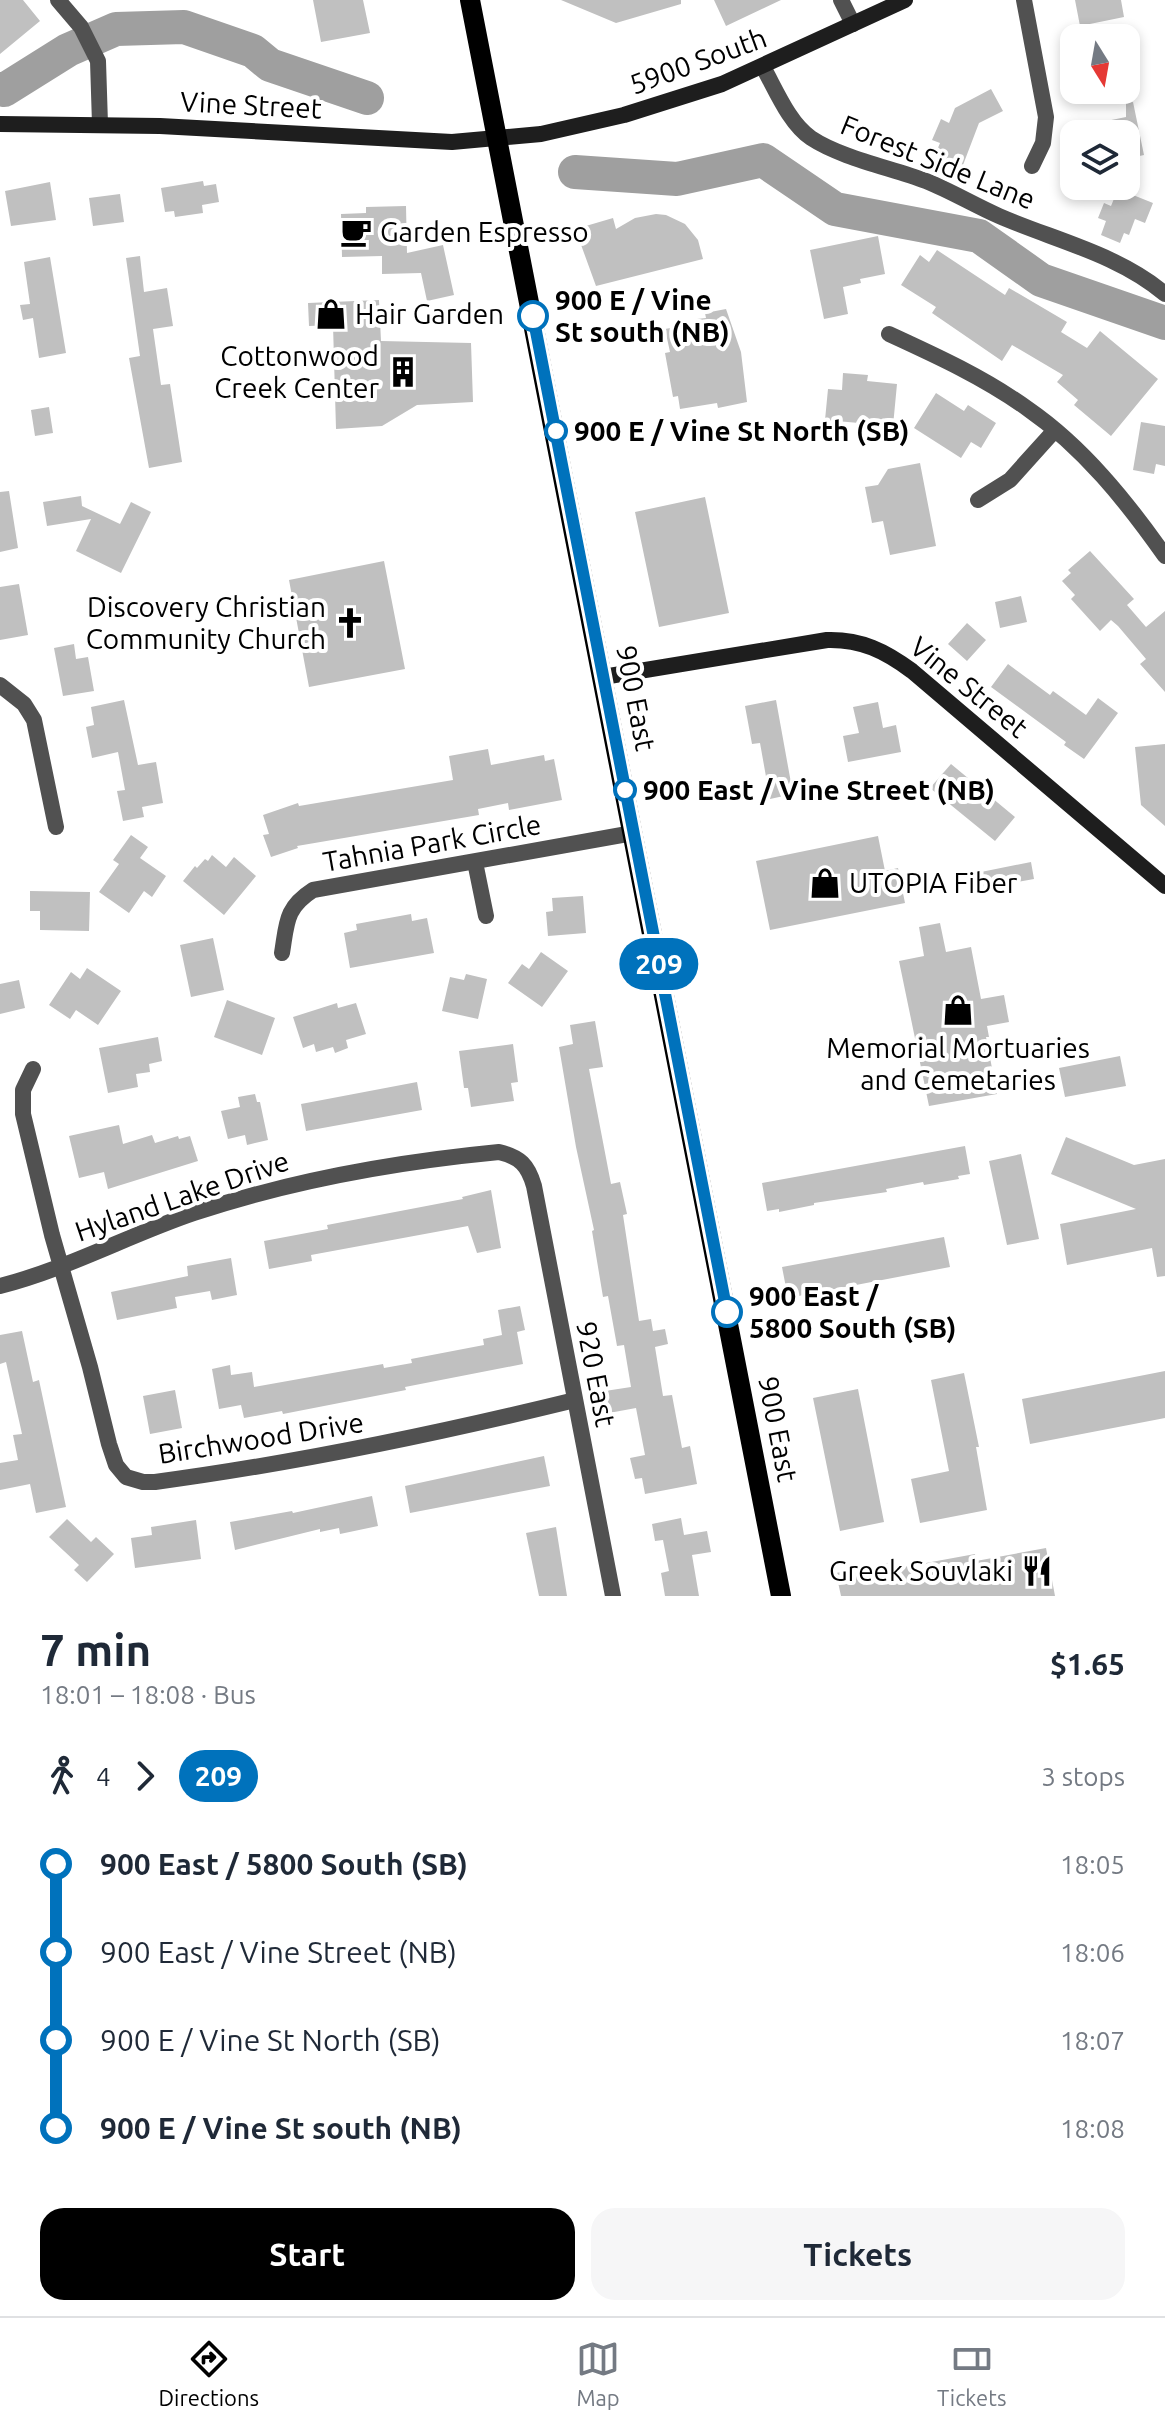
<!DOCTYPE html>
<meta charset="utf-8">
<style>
body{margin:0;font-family:Ubuntu,sans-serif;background:#f6f6f7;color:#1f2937;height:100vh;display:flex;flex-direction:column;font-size:30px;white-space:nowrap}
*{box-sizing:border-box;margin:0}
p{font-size:26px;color:#747a83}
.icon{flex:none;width:44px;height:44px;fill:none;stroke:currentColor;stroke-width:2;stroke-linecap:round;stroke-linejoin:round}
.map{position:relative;height:1596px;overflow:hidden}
.sheet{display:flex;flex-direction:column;background:#fff;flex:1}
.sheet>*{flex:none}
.badge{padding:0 16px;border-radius:26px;font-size:28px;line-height:52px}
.needle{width:52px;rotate:169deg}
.tools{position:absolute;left:1060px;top:24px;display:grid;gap:16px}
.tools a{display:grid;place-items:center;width:80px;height:80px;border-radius:16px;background:#fff;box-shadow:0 4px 12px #0003;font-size:40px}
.map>.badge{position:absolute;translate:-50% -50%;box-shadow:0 0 0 4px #fff}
.legs{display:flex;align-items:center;gap:12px;height:88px;padding:0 40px;font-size:26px}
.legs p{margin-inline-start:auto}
.headline{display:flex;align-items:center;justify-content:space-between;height:136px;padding:0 40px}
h1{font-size:44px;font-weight:700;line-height:60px}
.cta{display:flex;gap:16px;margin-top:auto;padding:16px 40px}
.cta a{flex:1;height:92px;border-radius:24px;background:#000;color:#fff;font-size:32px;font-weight:700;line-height:92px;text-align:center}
.cta a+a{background:#f6f6f7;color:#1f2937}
ul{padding:0 40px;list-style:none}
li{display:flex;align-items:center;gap:28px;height:88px;font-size:30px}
li i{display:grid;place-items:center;width:12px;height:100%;margin:0 10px;background:currentColor}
li i::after{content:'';width:20px;height:20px;margin:-10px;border:6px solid;border-radius:50%;background:#fff}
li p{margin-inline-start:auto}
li:first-child i{background:linear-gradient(#0000 50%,currentColor 0)}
li:last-child i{background:linear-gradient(currentColor 50%,#0000 0)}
.tab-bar{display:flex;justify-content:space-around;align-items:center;height:112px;border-top:2px solid #e0e1e3;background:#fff;font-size:22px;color:#747a83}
.tab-bar a{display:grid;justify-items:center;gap:4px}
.tab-bar .current{color:#000}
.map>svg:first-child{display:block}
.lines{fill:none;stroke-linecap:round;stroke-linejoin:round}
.river{stroke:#9f9f9f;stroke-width:34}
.building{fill:#c0c0c0}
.street{stroke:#515151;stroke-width:16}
.secondary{stroke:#1e1e1e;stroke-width:16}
.primary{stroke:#000;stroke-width:20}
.line-1-casing{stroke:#fff;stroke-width:18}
.line-1{stroke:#0072bc;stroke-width:12}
.stop-1-dot{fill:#fff;stroke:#0072bc;stroke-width:4}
.labels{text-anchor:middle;stroke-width:8;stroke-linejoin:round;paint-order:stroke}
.street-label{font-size:28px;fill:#000;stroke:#fff}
.poi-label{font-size:28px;fill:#000;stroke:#fff;text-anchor:start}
.stop-label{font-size:28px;font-weight:bold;fill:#000;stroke:#fff;text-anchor:start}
</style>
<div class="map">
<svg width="1165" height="1596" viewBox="0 0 1165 1596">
<rect width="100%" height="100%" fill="#fff"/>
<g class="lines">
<path class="river" d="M0 89 4 90 68 50 116 29 184 27 253 51 270 65 367 98
M575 172 677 179 763 160 835 209 979 236 1041 280 1165 323"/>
</g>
<path class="building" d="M0 0H23L40 21 0 54Z
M313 0H363L370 33 321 42Z
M561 0H681V4L616 23Z
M714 0H781L726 26Z
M1075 0H1121L1124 17 1080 26Z
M991 89 1003 111 979 123 963 165 935 155 940 143 932 140 941 119 949 123 955 108Z
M1133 102 1144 155 1126 159V134H1078L1077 127 1126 117V103Z
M203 181 204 186 216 184 219 202 202 205 203 213 175 217 174 211 165 212 161 188Z
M50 182 56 220 11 226 5 191Z
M1118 189 1153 203 1145 223 1135 219 1129 235 1124 233 1120 243 1101 235 1106 221 1098 218 1104 203 1111 206Z
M120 194 124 222 93 226 89 198Z
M406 206 407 253 443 245 454 295 427 301 421 273 382 274V256L342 257 341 214 366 213V207Z
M656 214 666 215 685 224 698 240 703 259 596 286 580 242 583 241 579 228 613 218 616 229 635 218Z
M878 236 885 274 860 279 861 283 843 287 848 314 824 319 810 250Z
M937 250 1005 295 1009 288 1067 322 1061 332 1087 348 1100 331 1158 379 1111 436 1074 405 1078 400 1057 382 1063 375 1012 345 1002 361 932 313 936 307 901 285 920 255 929 262Z
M140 256 144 292 167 288 173 326 153 329 161 385 170 384 182 462 149 468 129 358 140 356 126 258Z
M50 257 66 353 39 358 33 318 23 320 20 305 30 304 24 262Z
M379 300 381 341 471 343 473 402 417 405 382 426 336 429 333 325 309 326 308 303Z
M726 309 741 352 747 402 718 408 717 403 680 409 678 396 673 397 665 353 670 352 665 329 698 323 697 319 706 318 705 313Z
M843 373 868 375 867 381 897 384 893 426 825 420 828 389 842 390Z
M936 393 964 411 968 405 996 423 981 448 971 442 961 458 914 428Z
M49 407 53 433 35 436 31 410Z
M1141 422 1165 426V466L1156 464 1154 474 1133 470Z
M920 463 936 546 890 555 883 521 872 523 865 487 878 485 888 469Z
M9 491 18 548 0 552V492Z
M81 496 82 506 120 524 131 502 151 512 121 573 76 551 91 519 47 526 43 502Z
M705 497 729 613 659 627 635 512Z
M1090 551 1134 599 1127 605 1146 627 1165 611V692L1140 664 1146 659 1118 626 1111 620 1100 631 1071 599 1075 595 1062 581 1071 573 1068 570Z
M384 561 405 669 309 687 289 580Z
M19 584 28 635 0 640V587Z
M1021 596 1027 622 1000 628 995 602Z
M967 623 986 640 967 661 948 644Z
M74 644 76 659 88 657 94 691 63 696 54 648Z
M1008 664 1050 695 1053 691 1086 715 1098 698 1118 713 1084 759 1064 745 1066 742 991 687Z
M124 700 138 765 156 762 163 803 142 807 144 817 123 821 117 791 125 790 118 752 92 758 86 727 94 725 91 707Z
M776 700 793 794 770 799 760 743 752 744 745 706Z
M878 702 883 728 896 725 901 752 848 762 843 736 859 733 853 707Z
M1165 744V826L1141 805 1135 747Z
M488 749 491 765 544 755 545 761 554 759 562 800 509 810 508 803 478 809 479 815 297 846 298 848 271 857 263 835 269 834 263 815 298 803 299 806 453 780 449 756Z
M951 764 1015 817 995 841 930 788Z
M131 835 148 847 140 858 166 876 152 897 144 891 129 913 99 892 119 864 113 860Z
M878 836 885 871 898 868 905 903 770 930 756 861Z
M212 855 226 867 234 857 256 876 224 915 183 881 195 866 197 868 205 859 208 861Z
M1031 862 1034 879 980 889 976 873Z
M30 891 90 892 89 931 40 930V911H30Z
M583 896 586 933 548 936 546 912 553 911 552 898Z
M411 914 412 921 427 918 434 953 350 968 344 933 357 930 356 924Z
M940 923 946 952 971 947 981 999 1004 995 1009 1022 987 1026 989 1037H986L997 1094 929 1106 899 961 924 956 919 927Z
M213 938 224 990 191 997 180 945Z
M541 952 568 971 542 1007 508 983 522 964 529 969Z
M87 968 121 991 98 1025 76 1010 70 1019 49 1005 71 972 80 979Z
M466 974 487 979 478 1019 442 1011 450 977 464 980Z
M19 980 25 1008 0 1014V984Z
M227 1000 275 1018 262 1055 214 1037Z
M337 1003 338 1008 356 1003 366 1034 346 1040 348 1048 335 1053 333 1047 316 1052 314 1044 303 1048 293 1017Z
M595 1021 603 1067 589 1069 611 1184 620 1182 627 1214 623 1215 639 1321 651 1319 653 1331 665 1329 668 1344 655 1347 663 1396 672 1395 682 1448 690 1446 697 1484 645 1494 642 1478 635 1479 630 1458 645 1455 636 1408 609 1413 605 1391 631 1387 624 1345 617 1346 608 1296 603 1297 592 1231 594 1230 576 1147 559 1047 573 1044 570 1025Z
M158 1037 162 1061 149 1064 150 1072 136 1074 138 1087 108 1093 99 1048Z
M513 1044 518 1082 511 1083 514 1101 471 1107 468 1088H464L459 1051Z
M1120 1056 1126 1086 1065 1097 1059 1068Z
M417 1082 422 1110 306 1131 301 1104Z
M255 1094 257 1102H260L268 1140 247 1145 245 1135 228 1139 221 1111 240 1107 238 1097Z
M119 1125 123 1144 152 1135 155 1143 178 1136 179 1139 190 1136 198 1161 108 1189 104 1172 79 1178 69 1136Z
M1066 1137 1134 1165 1165 1159V1276L1157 1277 1152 1248 1067 1265 1060 1224 1136 1209 1051 1174Z
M965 1146 970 1174 958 1176 959 1179 924 1185 923 1182 886 1189 887 1192 814 1203V1205L779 1212V1209L767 1211 762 1183Z
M1021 1154 1039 1239 1007 1245 989 1161Z
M491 1190 501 1248 477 1253 468 1226 311 1255 312 1261 269 1269 264 1241 328 1229 327 1225 463 1199 462 1197Z
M944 1237 950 1267 788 1298 782 1267Z
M231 1258 237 1295 212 1300 210 1291 175 1297 177 1308 117 1320 111 1292 188 1276 187 1266Z
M520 1306 525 1330 517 1332 523 1364 405 1387 406 1390 283 1414 282 1411 244 1418 241 1405 219 1409 212 1369 230 1365 231 1375 252 1372 254 1387 383 1364 384 1368 412 1363 411 1359 484 1345 483 1339 502 1335 498 1310Z
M22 1331 33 1382 39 1380 66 1507 36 1513 30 1484 0 1490V1463L18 1460 13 1435 22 1434 6 1362 0 1364V1335Z
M1165 1371V1418L1030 1444 1022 1399Z
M964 1373 979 1447H976L987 1510 920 1523 911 1479 949 1471 931 1380Z
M858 1389 884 1522 840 1531 813 1398Z
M175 1390 182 1428 150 1434 143 1396Z
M544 1456 550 1486 410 1513 405 1486Z
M372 1496 378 1526 340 1534 339 1528 320 1532V1529L235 1550 230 1522 292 1511 293 1513Z
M681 1518 684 1535 707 1531 711 1552 692 1555 699 1596H665L661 1573 669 1571 663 1540 655 1541 652 1524Z
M67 1519 91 1542 96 1537 114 1554 87 1582 74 1570 79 1565 49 1537Z
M196 1520 201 1559 135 1568 131 1538 152 1535 151 1527Z
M556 1527 567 1596H539L526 1533Z
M1046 1548 1055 1596H841L836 1573 892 1562 893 1569 975 1554 976 1561Z"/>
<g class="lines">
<path class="street" d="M58 0 81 27 98 61 100 124
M841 0 853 24
M1024 0 1046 117 1043 143 1032 166
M763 67C776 90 789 123 811 138 841 158 892 168 926 181 951 191 974 205 999 216 1054 240 1118 254 1165 294
M889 334C937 356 985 378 1028 409 1083 447 1127 502 1165 556
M978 500 1010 480 1055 430
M0 685 24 704 34 720 56 827
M475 862 486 916
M282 953C287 923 285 908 313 890L633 833
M33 1069 23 1090V1114L52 1235 90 1367 109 1444 116 1465 126 1477 143 1482H155C297 1463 436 1434 575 1400
M0 1286C67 1269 129 1235 194 1213 293 1180 395 1162 499 1152 520 1157 528 1165 534 1186L613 1596"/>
<path class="secondary" d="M0 124 160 126 452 142 541 134 624 115 722 84 905 0
M603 677 827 640C861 639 885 651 912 671L1165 886"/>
<path class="primary" d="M470 0 781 1596"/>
</g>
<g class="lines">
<defs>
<path id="line-1" d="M533 316 727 1312"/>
</defs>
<use href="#line-1" class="line-1-casing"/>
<use href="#line-1" class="line-1"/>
</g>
<defs>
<symbol id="cafe-bare" viewBox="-9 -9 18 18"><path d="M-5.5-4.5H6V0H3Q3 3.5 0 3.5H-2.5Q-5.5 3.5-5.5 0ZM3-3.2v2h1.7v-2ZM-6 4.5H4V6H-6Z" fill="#000" stroke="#fff" stroke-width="2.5" paint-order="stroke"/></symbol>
<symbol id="shop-bare" viewBox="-9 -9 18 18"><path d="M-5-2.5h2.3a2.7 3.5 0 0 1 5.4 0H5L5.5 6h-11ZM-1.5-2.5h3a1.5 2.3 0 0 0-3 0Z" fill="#000" stroke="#fff" stroke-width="2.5" paint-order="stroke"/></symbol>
<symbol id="building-bare" viewBox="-9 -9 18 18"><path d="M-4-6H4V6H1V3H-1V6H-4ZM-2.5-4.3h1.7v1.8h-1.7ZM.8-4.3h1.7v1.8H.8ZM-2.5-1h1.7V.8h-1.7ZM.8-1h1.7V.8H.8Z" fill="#000" stroke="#fff" stroke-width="2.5" paint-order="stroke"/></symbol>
<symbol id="church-bare" viewBox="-9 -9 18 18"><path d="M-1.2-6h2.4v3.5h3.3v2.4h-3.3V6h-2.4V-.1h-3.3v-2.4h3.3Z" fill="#000" stroke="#fff" stroke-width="2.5" paint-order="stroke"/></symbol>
<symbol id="restaurant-bare" viewBox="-9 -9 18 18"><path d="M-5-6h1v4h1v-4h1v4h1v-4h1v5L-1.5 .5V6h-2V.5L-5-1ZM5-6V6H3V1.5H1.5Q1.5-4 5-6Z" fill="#000" stroke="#fff" stroke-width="2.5" paint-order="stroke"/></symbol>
</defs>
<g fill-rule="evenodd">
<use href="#cafe-bare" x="334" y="210" width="44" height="44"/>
<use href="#shop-bare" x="309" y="292" width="44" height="44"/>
<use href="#building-bare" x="381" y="350" width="44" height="44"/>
<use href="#church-bare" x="328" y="601" width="44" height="44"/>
<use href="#shop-bare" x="803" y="861" width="44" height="44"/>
<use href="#shop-bare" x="936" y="988" width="44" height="44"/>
<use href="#restaurant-bare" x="1015" y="1549" width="44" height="44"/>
</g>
<g class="stop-1-dot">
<circle cx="533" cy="316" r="14"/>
<circle cx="556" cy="431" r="10"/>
<circle cx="625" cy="790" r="10"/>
<circle cx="727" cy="1312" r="14"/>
</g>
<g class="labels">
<g class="street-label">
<text transform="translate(698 61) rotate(-20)" y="10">5900 South</text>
<text transform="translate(251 105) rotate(3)" y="10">Vine Street</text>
<text transform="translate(938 162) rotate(22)" y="10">Forest Side Lane</text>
<text transform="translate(969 687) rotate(39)" y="10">Vine Street</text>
<text transform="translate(636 698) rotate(79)" y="10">900 East</text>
<text transform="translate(432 843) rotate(-10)" y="10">Tahnia Park Circle</text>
<text transform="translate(182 1196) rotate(-19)" y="10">Hyland Lake Drive</text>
<text transform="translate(596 1374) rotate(79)" y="10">920 East</text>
<text transform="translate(778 1429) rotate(79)" y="10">900 East</text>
<text transform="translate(261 1438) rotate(-9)" y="10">Birchwood Drive</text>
</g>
<g class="poi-label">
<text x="380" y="242">Garden Espresso</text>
<text x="355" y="324">Hair Garden</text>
<text x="379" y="366" text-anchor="end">Cottonwood<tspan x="379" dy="32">Creek Center</tspan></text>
<text x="326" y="617" text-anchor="end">Discovery Christian<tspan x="326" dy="32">Community Church</tspan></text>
<text x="849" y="893">UTOPIA Fiber</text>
<text x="958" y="1058" text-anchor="middle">Memorial Mortuaries<tspan x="958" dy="32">and Cemetaries</tspan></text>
<text x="1013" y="1581" text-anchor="end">Greek Souvlaki</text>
</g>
<g class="stop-label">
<text x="555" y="310">900 E / Vine<tspan x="555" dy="32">St south (NB)</tspan></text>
<text x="574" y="441">900 E / Vine St North (SB)</text>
<text x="643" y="800">900 East / Vine Street (NB)</text>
<text x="749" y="1306">900 East /<tspan x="749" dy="32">5800 South (SB)</tspan></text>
</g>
</g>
</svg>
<div class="tools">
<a><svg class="needle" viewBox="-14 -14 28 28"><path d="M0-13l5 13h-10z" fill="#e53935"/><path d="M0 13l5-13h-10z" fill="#747a83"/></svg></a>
<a><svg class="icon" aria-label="layers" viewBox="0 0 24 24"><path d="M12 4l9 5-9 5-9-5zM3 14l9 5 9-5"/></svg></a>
</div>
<b class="badge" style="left:659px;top:964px;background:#0072bc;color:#fff">209</b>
</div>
<section class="sheet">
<div class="headline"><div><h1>7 min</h1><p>18:01 – 18:08 · Bus</p></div><b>$1.65</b></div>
<div class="legs"><svg class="icon" aria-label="walk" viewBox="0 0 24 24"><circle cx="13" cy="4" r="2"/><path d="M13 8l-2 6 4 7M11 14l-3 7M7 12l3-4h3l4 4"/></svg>4<svg class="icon" aria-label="forward" viewBox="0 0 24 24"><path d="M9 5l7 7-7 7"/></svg><b class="badge" style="background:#0072bc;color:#fff">209</b><p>3 stops</p></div>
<ul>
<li><i style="color:#0072bc"></i><b>900 East / 5800 South (SB)</b><p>18:05</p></li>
<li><i style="color:#0072bc"></i><span>900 East / Vine Street (NB)</span><p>18:06</p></li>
<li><i style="color:#0072bc"></i><span>900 E / Vine St North (SB)</span><p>18:07</p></li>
<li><i style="color:#0072bc"></i><b>900 E / Vine St south (NB)</b><p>18:08</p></li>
</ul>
<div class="cta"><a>Start</a><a>Tickets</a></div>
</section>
<nav class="tab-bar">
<a class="current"><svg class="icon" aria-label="directions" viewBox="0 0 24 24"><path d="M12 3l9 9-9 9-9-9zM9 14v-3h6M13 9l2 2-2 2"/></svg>Directions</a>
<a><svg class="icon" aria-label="map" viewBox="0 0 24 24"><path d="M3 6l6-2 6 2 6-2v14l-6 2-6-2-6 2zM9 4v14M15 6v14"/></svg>Map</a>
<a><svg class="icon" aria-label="tickets" viewBox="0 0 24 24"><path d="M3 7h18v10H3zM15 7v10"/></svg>Tickets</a>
</nav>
